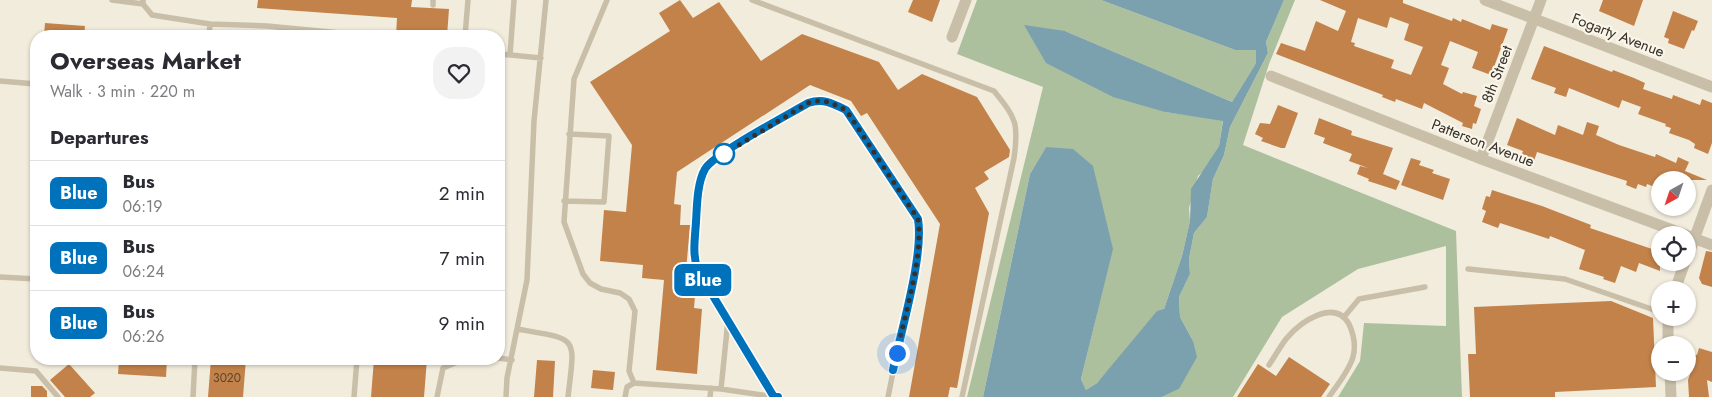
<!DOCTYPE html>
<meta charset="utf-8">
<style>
body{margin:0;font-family:Jost,sans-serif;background:#f2f2f3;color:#2b2b33;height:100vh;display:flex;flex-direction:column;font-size:19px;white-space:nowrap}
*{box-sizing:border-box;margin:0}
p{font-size:16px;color:#7c7c81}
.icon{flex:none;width:28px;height:28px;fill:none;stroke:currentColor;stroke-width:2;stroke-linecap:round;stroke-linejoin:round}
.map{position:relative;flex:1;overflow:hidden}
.panel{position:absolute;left:30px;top:30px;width:475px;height:335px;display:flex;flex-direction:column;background:#fff;border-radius:20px;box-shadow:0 1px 4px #0004}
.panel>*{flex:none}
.badge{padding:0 10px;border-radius:8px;font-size:18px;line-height:32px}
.needle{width:32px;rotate:220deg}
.controls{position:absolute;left:1651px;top:171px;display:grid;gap:10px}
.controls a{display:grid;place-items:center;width:45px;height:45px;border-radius:50%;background:#fff;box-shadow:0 1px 4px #0004;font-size:25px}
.you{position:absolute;width:25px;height:25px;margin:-12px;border:4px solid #fff;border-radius:50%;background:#1a73e8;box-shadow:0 0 0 8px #1a73e833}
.map>.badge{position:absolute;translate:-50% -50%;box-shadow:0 0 0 2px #fff}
h2{padding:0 20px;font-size:19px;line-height:45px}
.round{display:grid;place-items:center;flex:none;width:52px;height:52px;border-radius:20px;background:#f2f2f3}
.summary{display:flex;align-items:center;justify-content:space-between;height:85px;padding:0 20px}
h1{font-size:24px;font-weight:700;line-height:38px}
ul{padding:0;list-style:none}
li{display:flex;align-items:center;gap:15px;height:65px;padding:0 20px;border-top:1px solid #e1e1e2}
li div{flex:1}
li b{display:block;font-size:19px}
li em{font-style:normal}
li .badge{min-width:55px;font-weight:700;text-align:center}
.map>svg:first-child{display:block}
.green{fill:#adc09d}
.water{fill:#7ca1ae}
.building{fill:#c2824a;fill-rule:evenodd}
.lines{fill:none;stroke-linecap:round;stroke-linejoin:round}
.lane{stroke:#c9bfa9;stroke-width:5.5}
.street{stroke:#c9bfa9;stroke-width:11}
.line-casing{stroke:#fff;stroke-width:11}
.line{stroke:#0072bc;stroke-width:8}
.walk{stroke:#373029;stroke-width:5;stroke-dasharray:0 9}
.stop-dot{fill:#fff;stroke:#0072bc;stroke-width:2.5}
.labels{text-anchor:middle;stroke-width:4.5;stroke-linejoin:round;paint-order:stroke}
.number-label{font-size:12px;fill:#5a4431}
.street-label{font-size:15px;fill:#373029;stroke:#f9f5e9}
</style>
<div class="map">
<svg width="1712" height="397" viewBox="0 0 1712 397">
<rect width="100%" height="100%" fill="#f2ecdd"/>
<path class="green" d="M977 0H1101L1235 50H1256V63L1232 102 1065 31 1165 112 1223 120 1219 146 1204 171 1198 176 1189 208 1190 221 1182 256 1164 309 1097 383 1086 390 1081 379 1097 313 1046 147 1030 174 983 397H967L1043 87 957 54Z
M1284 0H1295L1269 64 1243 145 1456 231 1462 397H1338L1360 361 1364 323 1446 326V246L1358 269 1282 317 1233 397H1162L1179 389 1193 341 1180 317 1179 297 1190 274 1189 259 1194 233 1207 217 1213 179 1224 155 1230 127 1268 53 1266 42Z"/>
<path class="water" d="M1101 0H1284L1266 42 1268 53 1230 127 1224 155 1213 179 1207 217 1194 233 1189 259 1190 274 1179 297 1180 317 1193 341 1197 357 1179 389 1162 397H983L1030 174 1046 147 1073 149 1093 166 1113 249 1081 379 1086 390 1097 383 1157 311 1164 309 1182 256 1190 221 1191 189 1219 146 1223 121 1165 112 1113 97 1046 63 1024 25 1065 31 1232 102 1256 63V50H1235Z"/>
<path class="building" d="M258 0H412L411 7 449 9 447 36H396L397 18 257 8Z
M680 0 693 18 719 2 761 61 802 34 879 62 898 90 922 74 977 97 1010 150 1009 157 984 172 989 179 975 188 989 213 957 388 950 387 948 397H909L940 224 867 113 861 116 851 101 810 85 677 172 674 204 681 205 680 225H690L685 283 696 284 694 308 702 309 697 374 656 370 664 280 642 278 643 265 600 261 604 210 626 212 632 145 590 82 670 31 659 13Z
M913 0H940L932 22 908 12Z
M1320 0H1403V3L1452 21 1453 18 1461 22 1462 19 1490 30 1492 24 1508 29 1491 75 1472 68 1478 52 1450 41 1441 65 1449 68 1443 84 1462 94 1463 92 1477 96 1474 106 1481 109 1476 124 1473 123 1472 129 1462 126 1463 123 1424 103 1422 109 1396 99 1395 102 1382 97 1383 95 1276 54 1281 43 1305 51 1316 21 1338 31 1346 11ZM1390 17 1409 24 1404 40 1423 47 1411 75 1391 68 1394 60 1354 46 1355 43 1351 42 1358 18 1387 28Z
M1603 0H1643L1634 26 1599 11Z
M1673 11 1698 21 1694 31 1692 30 1684 49 1668 43 1669 39 1664 37Z
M45 23 85 26 84 36H44Z
M1544 46 1612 72 1613 70 1634 78 1645 83 1643 89 1672 99 1673 95 1700 105 1702 99 1712 103V143L1708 154 1694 148 1695 144 1689 140 1669 133 1671 128 1665 126 1666 124 1638 114 1641 107 1622 100 1619 108 1569 88 1566 97 1554 93 1556 88 1531 79Z
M1278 105 1298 113 1285 148H1281L1261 141 1263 138 1255 134 1260 123 1270 124Z
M1319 118 1352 131 1351 135 1393 148 1383 174 1400 181 1396 190 1368 181 1369 179 1357 174 1360 166 1368 168 1349 161 1352 154 1323 143 1325 138 1314 134Z
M1517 118 1555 135 1558 125 1583 135 1587 122 1599 126 1596 135 1619 145 1655 157 1656 154 1676 163 1678 157 1689 162 1685 171 1707 180H1660V189L1647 184 1646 187 1638 184 1636 189 1626 185 1627 181 1537 152 1534 161 1521 156 1523 151 1507 145Z
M1411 158 1421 161 1419 165 1434 170 1432 173 1450 179 1443 200 1401 185Z
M1492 190 1542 206 1591 225 1590 228 1652 249 1658 232 1660 233V271L1639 263 1636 272 1621 266 1615 283 1603 279 1604 277 1579 269 1585 250 1550 236 1549 239 1500 223 1498 228 1482 222 1486 211 1482 209 1486 196 1490 197Z
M1706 251 1712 252V287L1702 284 1699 278Z
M1611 301 1653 318 1656 387 1555 392V397H1470L1468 354H1476L1474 307Z
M1699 348 1712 352V382L1707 380 1709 397H1689L1688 380 1693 365 1688 363 1692 353 1697 355Z
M1289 357 1330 384 1321 397H1237L1258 364 1276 376Z
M119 359H167L166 377 118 374Z
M211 359H246L243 397H208Z
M374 359H427L424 397H371Z
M537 360 555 361 553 397H534Z
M69 364 95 393 90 397H65L50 380Z
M593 370 615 372 613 390 591 388Z
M31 386H42L47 391V397H31Z"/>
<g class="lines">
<path class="lane" d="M112 0 143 4
M143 0V4L152 15 210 24 267 26 372 36
M607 0 574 79 564 222 583 274 590 283 601 289 620 293 629 299 635 311 629 371 634 383
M752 0 994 91C1016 118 1019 123 1014 158L962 397
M433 5V0
M209 36 210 24
M465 36 468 0
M499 54 541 58
M510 55 514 0
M0 81 36 84
M564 201 604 202 609 136 569 134
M1468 269 1565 279 1660 312
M0 277 36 279
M1344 317 1359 299 1425 287
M517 329C580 340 575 335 568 397
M499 358 512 360
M1269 365C1275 356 1280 347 1286 339 1300 322 1334 298 1349 324 1354 335 1356 346 1353 357 1349 371 1337 385 1329 397
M0 368 36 371 58 397
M721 389 728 320
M193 397 195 359
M354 397 357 359
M437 397 443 368 465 359
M506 397 507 378 527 280 534 121 546 0
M625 397 627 387 634 383 721 389 776 397
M710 397 711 388
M774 397 698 271C692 255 695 238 696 222 697 206 697 183 705 169 715 154 788 115 808 103 823 98 832 103 846 110L918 219 920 233 915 263 888 397"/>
<path class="street" d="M1485 0 1712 87
M952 37 966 0
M1271 76 1481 159 1686 235
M1481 159 1541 0
M1688 236 1712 245
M1688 256 1712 190
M1675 290 1685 262
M1668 318V345
M1670 372 1671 397"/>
</g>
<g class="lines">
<defs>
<path id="line" d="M778 397H774L698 271C692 255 695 238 696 222 697 206 697 183 705 169 715 153 788 115 808 103 823 98 832 103 846 110L918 219C924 256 901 330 893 370"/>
</defs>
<use href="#line" class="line-casing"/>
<use href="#line" class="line"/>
<path class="walk" d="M724 154 808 103C823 98 832 103 846 110L918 219C924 255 904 316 897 353"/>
</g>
<circle class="stop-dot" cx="724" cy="154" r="10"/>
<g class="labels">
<g class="number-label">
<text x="227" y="382">3020</text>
</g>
<g class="street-label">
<text transform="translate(1618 35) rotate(21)" y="5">Fogarty Avenue</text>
<text transform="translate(1497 74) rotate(-69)" y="5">8th Street</text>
<text transform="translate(1483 143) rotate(21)" y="5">Patterson Avenue</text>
</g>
</g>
</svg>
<div class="controls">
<a><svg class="needle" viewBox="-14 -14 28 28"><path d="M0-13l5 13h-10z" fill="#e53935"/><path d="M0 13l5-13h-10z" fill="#7c7c81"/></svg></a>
<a><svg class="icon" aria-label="locate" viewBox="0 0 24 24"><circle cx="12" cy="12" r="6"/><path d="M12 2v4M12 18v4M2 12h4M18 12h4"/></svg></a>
<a>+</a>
<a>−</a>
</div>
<div class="you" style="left:897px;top:353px"></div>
<b class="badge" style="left:703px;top:280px;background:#0072bc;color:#fff">Blue</b>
<section class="panel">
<div class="summary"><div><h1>Overseas Market</h1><p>Walk · 3 min · 220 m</p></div><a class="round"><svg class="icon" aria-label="heart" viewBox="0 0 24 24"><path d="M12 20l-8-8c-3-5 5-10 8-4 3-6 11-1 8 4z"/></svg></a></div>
<h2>Departures</h2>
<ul>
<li><span class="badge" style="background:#0072bc;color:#fff">Blue</span><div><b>Bus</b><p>06:19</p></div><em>2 min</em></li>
<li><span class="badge" style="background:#0072bc;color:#fff">Blue</span><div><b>Bus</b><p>06:24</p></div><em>7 min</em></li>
<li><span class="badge" style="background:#0072bc;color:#fff">Blue</span><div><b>Bus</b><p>06:26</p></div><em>9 min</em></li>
</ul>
</section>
</div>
